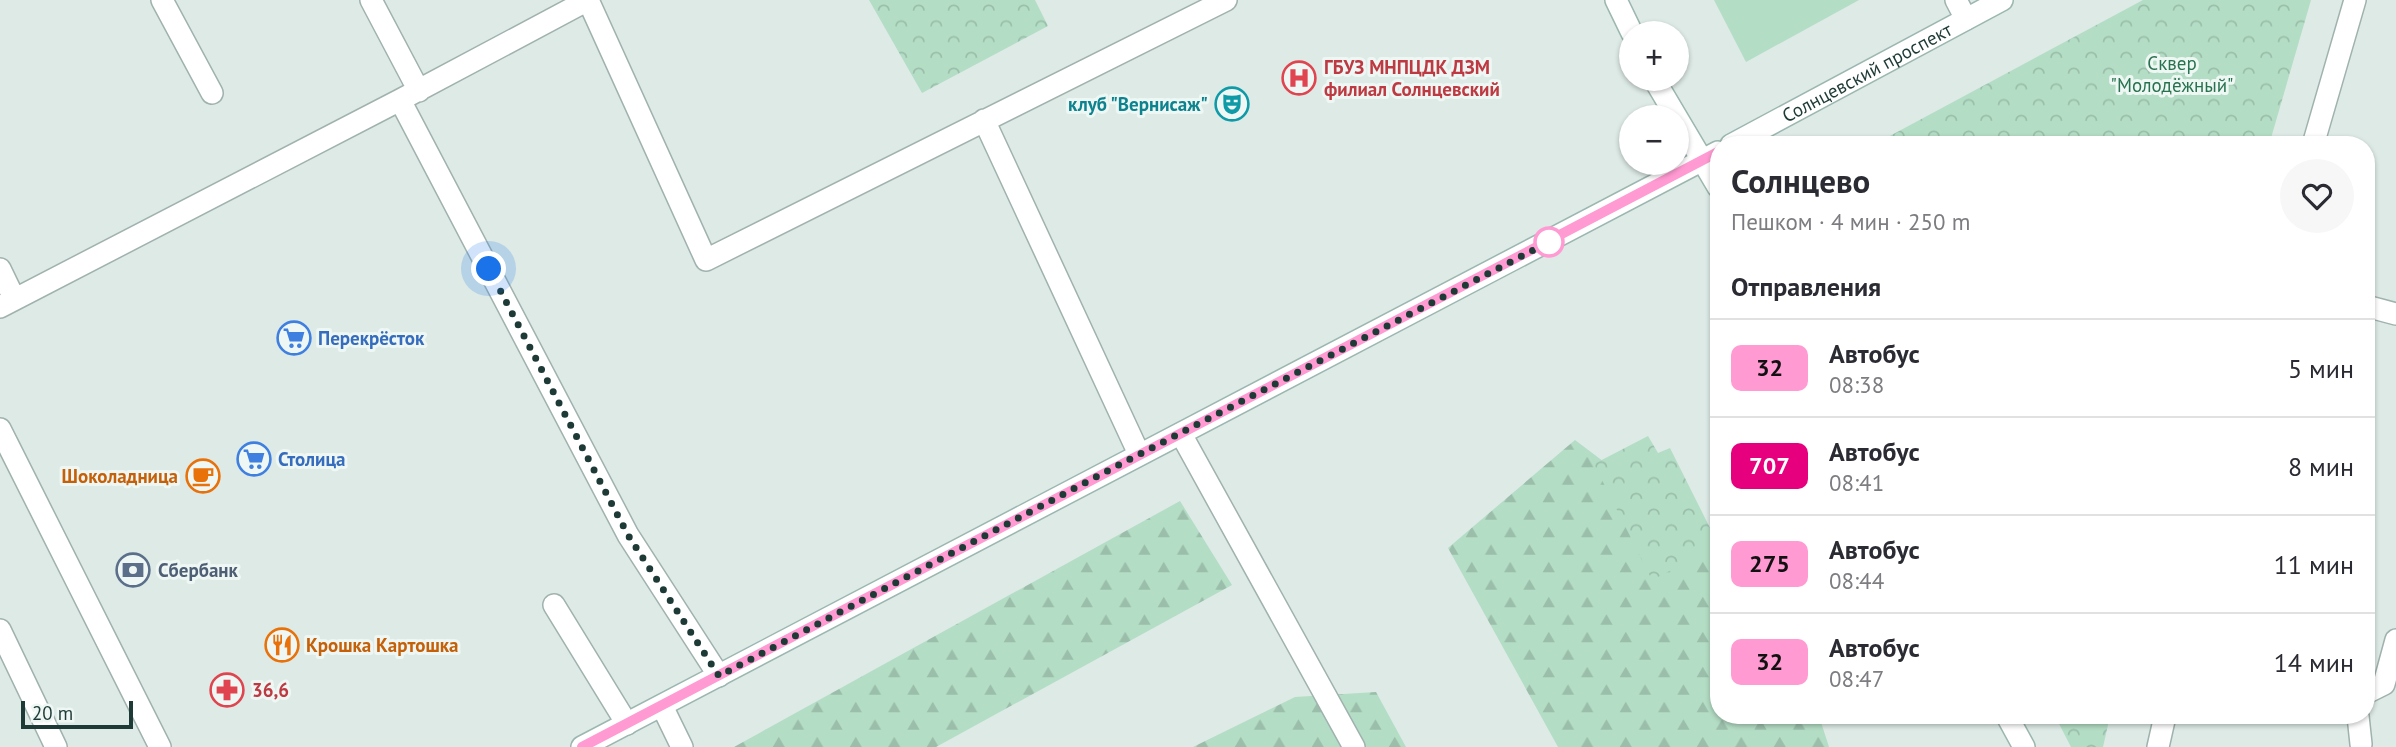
<!DOCTYPE html>
<html lang="ru">
<meta charset="utf-8">
<style>
body{margin:0;font-family:"PT Sans",sans-serif;background:#f7f7f7;color:#2b2b33;height:100vh;display:flex;flex-direction:column;font-size:26px;white-space:nowrap}
*{box-sizing:border-box;margin:0}
p{font-size:23px;color:#7c7c81}
.icon{flex:none;width:38px;height:38px;fill:none;stroke:currentColor;stroke-width:2;stroke-linecap:round;stroke-linejoin:round}
.map{position:relative;flex:1;overflow:hidden}
.panel{position:absolute;left:1710px;top:136px;width:665px;height:588px;display:flex;flex-direction:column;background:#fff;border-radius:28px;box-shadow:0 2px 5px #0004}
.panel>*{flex:none}
.badge{padding:0 14px;border-radius:10px;font-size:24px;line-height:46px}
.tools{position:absolute;left:1619px;top:21px;display:grid;gap:14px}
.tools a{display:grid;place-items:center;width:70px;height:70px;border-radius:50%;background:#fff;box-shadow:0 2px 5px #0004;font-size:35px}
.scale{position:absolute;left:21px;bottom:18px;width:112px;box-sizing:border-box;padding-left:7px;border:4px solid #1e3a36;border-top:0;font-size:19px;line-height:24px;white-space:nowrap;color:#1e3a36;-webkit-text-stroke:5px #eef7f3;paint-order:stroke}
.you{position:absolute;width:35px;height:35px;margin:-18px;border:5px solid #fff;border-radius:50%;background:#1a73e8;box-shadow:0 0 0 10px #1a73e833}
.map>.badge{position:absolute;translate:-50% -50%;box-shadow:0 0 0 4px #fff}
h2{padding:0 21px;font-size:26px;line-height:63px}
.round{display:grid;place-items:center;flex:none;width:74px;height:74px;border-radius:37px;background:#f7f7f7}
.head{display:flex;align-items:center;justify-content:space-between;height:119px;padding:0 21px}
h1{font-size:33px;font-weight:700;line-height:52px}
ul{padding:0;list-style:none}
li{display:flex;align-items:center;gap:21px;height:98px;padding:0 21px;border-top:2px solid #e1e1e2}
li div{flex:1}
li b{display:block;font-size:26px}
li em{font-style:normal}
li .badge{min-width:77px;font-weight:700;text-align:center}
.map>svg:first-child{display:block}
.grass{fill:#b4ddc5}
.forest{fill:url(#forest-firs)}
.park{fill:url(#park-crowns)}
.lines{fill:none;stroke-linecap:round;stroke-linejoin:round}
.lane-casing{stroke:#a0b2ae;stroke-width:24}
.secondary-casing{stroke:#9cb6b0;stroke-width:24}
.lane{stroke:#fff;stroke-width:21}
.secondary{stroke:#fff;stroke-width:21}
.line-casing{stroke:#fff;stroke-width:16}
.line{stroke:#ff9ad2;stroke-width:10}
.walk{stroke:#1e3a36;stroke-width:7;stroke-dasharray:0 12.6}
.stop-dot{fill:#fff;stroke:#ff9ad2;stroke-width:3.5}
.labels{text-anchor:middle;stroke-width:6;stroke-linejoin:round;paint-order:stroke}
.park-label{font-size:19px;fill:#27734f;stroke:#eef7f3}
.health-label{font-size:19px;font-weight:bold;fill:#be3a42;stroke:#eef7f3;text-anchor:start}
.street-label{font-size:19px;fill:#1e3a36;stroke:#eef7f3}
.culture-label{font-size:19px;font-weight:bold;fill:#0d838f;stroke:#eef7f3;text-anchor:end}
.shop-label{font-size:19px;font-weight:bold;fill:#366cbe;stroke:#eef7f3;text-anchor:start}
.food-label{font-size:19px;font-weight:bold;fill:#c56008;stroke:#eef7f3;text-anchor:end}
.service-label{font-size:19px;font-weight:bold;fill:#4e5e75;stroke:#eef7f3;text-anchor:start}
</style>
<div class="map">
<svg width="2396" height="747" viewBox="0 0 2396 747">
<defs>
<pattern id="forest-firs" width="22" height="20" patternUnits="userSpaceOnUse" patternTransform="scale(1.75)"><rect width="22" height="20" fill="#b4ddc5"/><path d="M5 1l3.5 6h-7zM16 11l3.5 6h-7z" fill="#9abeaa"/></pattern>
<pattern id="park-crowns" width="20" height="18" patternUnits="userSpaceOnUse" patternTransform="scale(1.75)"><rect width="20" height="18" fill="#b4ddc5"/><path d="M2 6a3 3 0 1 1 6 0M12 15a3 3 0 1 1 6 0" fill="none" stroke="#9abeaa"/></pattern>
</defs>
<rect width="100%" height="100%" fill="#ddeae6"/>
<path class="grass" d="M1714 0H1859L1746 62Z"/>
<path class="forest" d="M1575 440 1718 548V716H1819L1829 747H1558L1448 548Z
M1180 501 1232 585 936 747H734Z
M1376 692 1406 747H1193L1295 697Z"/>
<path class="park" d="M869 0H1035L1048 26 922 93Z
M2143 0H2311L2269 145H1873Z
M1648 436 1658 453 1670 448 1718 544V546L1652 580 1594 464Z
M2055 716H2110L2103 747H2071Z"/>
<g class="lines">
<defs>
<path id="lane" d="M162 0 212 93
M371 0 419 91
M588 0 706 260 1226 0
M1956 0 1966 19
M400 100 628 535 719 676
M984 120 1139 454
M2313 145 2355 0
M0 269 14 298
M2366 306 2396 314
M0 307 400 100 588 0
M0 429 160 747
M1181 434 1354 747
M554 605 627 724
M0 630 56 747
M2366 693 2384 684 2396 640
M662 706 682 747
M2358 716 2361 744
M2158 747 2165 716"/>
<g id="secondary">
<path d="M1616 0 1632 33"/>
<path d="M1654 79 1718 187"/>
<path id="s1" d="M1731 145 2002 0"/>
<path d="M2007 716 2024 747"/>
<path d="M582 747 1718 152"/>
</g>
</defs>
<use href="#lane" class="lane-casing"/>
<use href="#secondary" class="secondary-casing"/>
<use href="#lane" class="lane"/>
<use href="#secondary" class="secondary"/>
</g>
<g class="lines">
<defs>
<path id="line" d="M582 747 1718 152"/>
</defs>
<use href="#line" class="line-casing"/>
<use href="#line" class="line"/>
<path class="walk" d="M489 269 628 535 719 676 1115 467 1549 242"/>
</g>
<defs>
<symbol id="hospital-ring" viewBox="-11 -11 22 22"><circle r="9.5" fill="#eef7f3" stroke="#e0444e" stroke-width="1.5"/><path d="M-5-5h3v3.5h4V-5h3V5h-3V1.5h-4V5h-3Z" fill="#e0444e"/></symbol>
<symbol id="theatre-ring" viewBox="-11 -11 22 22"><circle r="9.5" fill="#eef7f3" stroke="#0f9aa8" stroke-width="1.5"/><path d="M-5-5.5Q0-4 5-5.5V0Q5 5 0 6Q-5 5-5 0ZM-3.3-2.5H-1v1.5H-3.3ZM1-2.5H3.3v1.5H1ZM-2.8 1Q0 5.5 2.8 1Z" fill="#0f9aa8"/></symbol>
<symbol id="supermarket-ring" viewBox="-11 -11 22 22"><circle r="9.5" fill="#eef7f3" stroke="#3f7fe0" stroke-width="1.5"/><path d="M-6-5.5h2.5l.6 2H6L4.5 2H-2.5L-4.4-4H-6ZM-1.5 3.2a1.3 1.3 0 1 0 .1 0ZM3 3.2a1.3 1.3 0 1 0 .1 0Z" fill="#3f7fe0"/></symbol>
<symbol id="cafe-ring" viewBox="-11 -11 22 22"><circle r="9.5" fill="#eef7f3" stroke="#e8710a" stroke-width="1.5"/><path d="M-5.5-4.5H6V0H3Q3 3.5 0 3.5H-2.5Q-5.5 3.5-5.5 0ZM3-3.2v2h1.7v-2ZM-6 4.5H4V6H-6Z" fill="#e8710a"/></symbol>
<symbol id="bank-ring" viewBox="-11 -11 22 22"><circle r="9.5" fill="#eef7f3" stroke="#5c6f8a" stroke-width="1.5"/><path d="M-6-4H6V4H-6ZM0-2.3a2.3 2.3 0 1 0 0 4.6a2.3 2.3 0 1 0 0-4.6Z" fill="#5c6f8a"/></symbol>
<symbol id="restaurant-ring" viewBox="-11 -11 22 22"><circle r="9.5" fill="#eef7f3" stroke="#e8710a" stroke-width="1.5"/><path d="M-5-6h1v4h1v-4h1v4h1v-4h1v5L-1.5 .5V6h-2V.5L-5-1ZM5-6V6H3V1.5H1.5Q1.5-4 5-6Z" fill="#e8710a"/></symbol>
<symbol id="pharmacy-ring" viewBox="-11 -11 22 22"><circle r="9.5" fill="#eef7f3" stroke="#e0444e" stroke-width="1.5"/><path d="M-2-6h4v4h4v4h-4v4h-4v-4h-4v-4h4Z" fill="#e0444e"/></symbol>
</defs>
<g fill-rule="evenodd">
<use href="#hospital-ring" x="1280" y="59" width="38" height="38"/>
<use href="#theatre-ring" x="1213" y="85" width="38" height="38"/>
<use href="#supermarket-ring" x="275" y="319" width="38" height="38"/>
<use href="#supermarket-ring" x="235" y="440" width="38" height="38"/>
<use href="#cafe-ring" x="184" y="457" width="38" height="38"/>
<use href="#bank-ring" x="114" y="551" width="38" height="38"/>
<use href="#restaurant-ring" x="263" y="626" width="38" height="38"/>
<use href="#pharmacy-ring" x="208" y="671" width="38" height="38"/>
</g>
<circle class="stop-dot" cx="1549" cy="242" r="14"/>
<g class="labels">
<g class="park-label">
<text x="2172" y="70">Сквер<tspan x="2172" dy="22">"Молодёжный"</tspan></text>
</g>
<g class="health-label">
<text x="1324" y="74">ГБУЗ МНПЦДК ДЗМ<tspan x="1324" dy="22">филиал Солнцевский</tspan></text>
<text x="252" y="697">36,6</text>
</g>
<g class="street-label">
<text dy="7" stroke="none"><textPath href="#s1" startOffset="154">Солнцевский проспект</textPath></text>
</g>
<g class="culture-label">
<text x="1208" y="111">клуб "Вернисаж"</text>
</g>
<g class="shop-label">
<text x="318" y="345">Перекрёсток</text>
<text x="278" y="466">Столица</text>
</g>
<g class="food-label">
<text x="178" y="483">Шоколадница</text>
<text x="306" y="652" text-anchor="start">Крошка Картошка</text>
</g>
<g class="service-label">
<text x="158" y="577">Сбербанк</text>
</g>
</g>
</svg>
<div class="tools">
<a>+</a>
<a>−</a>
</div>
<div class="scale">20 m</div>
<div class="you" style="left:489px;top:269px"></div>
<section class="panel">
<div class="head"><div><h1>Солнцево</h1><p>Пешком · 4 мин · 250 m</p></div><a class="round"><svg class="icon" aria-label="heart" viewBox="0 0 24 24"><path d="M12 20l-8-8c-3-5 5-10 8-4 3-6 11-1 8 4z"/></svg></a></div>
<h2>Отправления</h2>
<ul>
<li><span class="badge" style="background:#ff9ad2;color:#111">32</span><div><b>Автобус</b><p>08:38</p></div><em>5 мин</em></li>
<li><span class="badge" style="background:#e6007e;color:#fff">707</span><div><b>Автобус</b><p>08:41</p></div><em>8 мин</em></li>
<li><span class="badge" style="background:#ff9ad2;color:#111">275</span><div><b>Автобус</b><p>08:44</p></div><em>11 мин</em></li>
<li><span class="badge" style="background:#ff9ad2;color:#111">32</span><div><b>Автобус</b><p>08:47</p></div><em>14 мин</em></li>
</ul>
</section>
</div>
